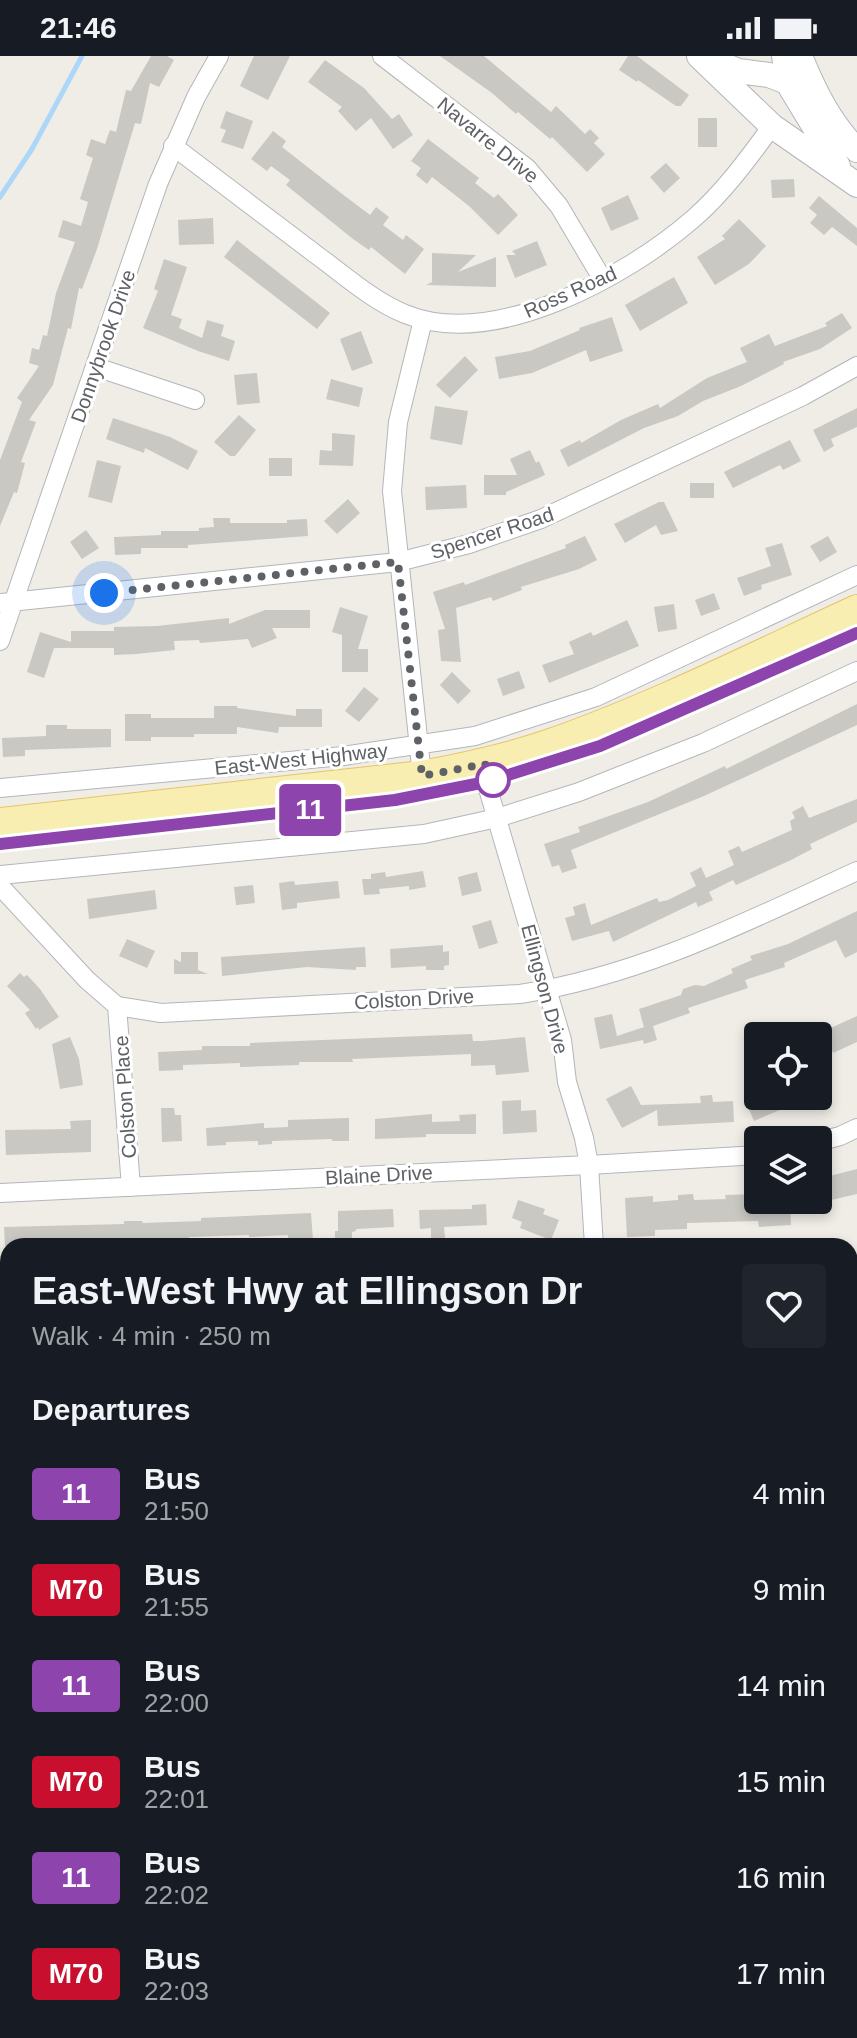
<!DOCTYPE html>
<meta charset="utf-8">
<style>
body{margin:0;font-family:Helvetica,sans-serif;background:#20242c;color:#f1f3f6;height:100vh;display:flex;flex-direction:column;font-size:30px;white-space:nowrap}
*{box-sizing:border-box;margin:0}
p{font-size:26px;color:#9ea1a6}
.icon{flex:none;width:44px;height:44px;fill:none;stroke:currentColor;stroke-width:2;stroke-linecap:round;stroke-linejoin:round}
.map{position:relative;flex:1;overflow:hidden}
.panel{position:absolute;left:0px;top:1182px;width:858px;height:800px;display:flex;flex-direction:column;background:#171b24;border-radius:24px 24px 0 0;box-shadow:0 4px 12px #0003}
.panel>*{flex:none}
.badge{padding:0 16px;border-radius:6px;font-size:28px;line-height:52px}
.buttons{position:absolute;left:744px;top:966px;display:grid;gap:16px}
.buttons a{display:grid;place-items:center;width:88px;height:88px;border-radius:8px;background:#171b24;box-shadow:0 4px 12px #0003;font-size:40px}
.you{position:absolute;width:40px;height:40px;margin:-20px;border:6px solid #fff;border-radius:50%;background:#1a73e8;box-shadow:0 0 0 12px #1a73e833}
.map>.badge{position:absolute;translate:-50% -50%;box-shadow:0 0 0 4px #fff}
h2{padding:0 32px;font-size:30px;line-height:72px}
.round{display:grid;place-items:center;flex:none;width:84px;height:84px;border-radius:8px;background:#20242c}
.head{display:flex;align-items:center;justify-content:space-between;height:136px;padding:0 32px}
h1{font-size:38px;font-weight:800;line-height:60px}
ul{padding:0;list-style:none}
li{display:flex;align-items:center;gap:24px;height:96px;padding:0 32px}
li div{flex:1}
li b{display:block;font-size:30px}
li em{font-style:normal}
li .badge{min-width:88px;font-weight:700;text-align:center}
.status{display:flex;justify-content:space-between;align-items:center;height:56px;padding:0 40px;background:#171b24;direction:ltr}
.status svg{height:22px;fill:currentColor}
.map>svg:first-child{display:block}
.green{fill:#c5e4c5}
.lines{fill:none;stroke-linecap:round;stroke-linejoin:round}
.stream{stroke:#add7f8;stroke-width:5}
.building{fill:#cac8c3}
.minor-casing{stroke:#b3b6ba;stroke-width:20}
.tertiary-casing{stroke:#b3b6ba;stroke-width:26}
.primary-casing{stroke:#e7c467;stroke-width:32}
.minor{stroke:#fff;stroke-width:18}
.tertiary{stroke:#fff;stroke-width:24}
.primary{stroke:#f9eeb1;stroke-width:30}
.line-casing{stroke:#fff;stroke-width:18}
.line{stroke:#8e44ad;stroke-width:12}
.walk{stroke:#5e6165;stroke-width:8;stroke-dasharray:0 14.4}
.stop-dot{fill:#fff;stroke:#8e44ad;stroke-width:4}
.labels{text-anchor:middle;stroke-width:6;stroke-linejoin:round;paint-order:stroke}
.street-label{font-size:20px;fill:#5e6165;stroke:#fff}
</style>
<div class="status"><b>21:46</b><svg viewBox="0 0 49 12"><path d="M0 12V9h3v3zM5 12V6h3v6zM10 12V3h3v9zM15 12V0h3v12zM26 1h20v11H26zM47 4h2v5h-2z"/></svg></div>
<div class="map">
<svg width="857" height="1982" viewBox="0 0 857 1982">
<rect width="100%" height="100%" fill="#efede6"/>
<path class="green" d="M850 1572H857V1982H0V1622L8 1621V1974H850Z"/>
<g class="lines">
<path class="stream" d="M0 141 32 93 82 0"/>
</g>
<path class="building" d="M151 0H167L174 4 159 31 150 27 141 68 135 67 97 193 82 233 79 232 71 273 68 272 53 329 29 364 36 366 21 406 25 407 17 437 14 436 0 470V404L22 346 17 342 39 310 29 307 32 292 39 294 43 279 47 280 56 237 75 186 58 181 63 164 81 170 88 146 80 143 93 102 86 99 91 83 105 88 110 74 116 76 126 34 131 35Z
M254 0H290L268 44 240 30Z
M440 0H484L551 56 556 50 585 78 590 73 599 82 594 87 605 98 587 116 552 81 550 83 518 56 516 58 492 37Z
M628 0H637L689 39 681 50H676L638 24 637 26 619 14Z
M325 4 364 32 392 63 399 58 413 79 393 93 371 62 356 75 338 55 342 51 308 26Z
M226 55 253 65 243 93 221 86 226 74 220 72Z
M698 62H717V91H698Z
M273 75 286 85 282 91 337 134 370 159 376 151 389 161 383 169 403 184 406 179 424 193 405 218 371 191 369 194 353 183 286 129 290 124 271 110 267 115 251 103Z
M428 83 479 122 475 127 494 142 498 138 518 159 498 179 469 150 432 121 427 128 416 119 421 112 411 105Z
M666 107 680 122 664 137 650 121Z
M794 123 795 141 772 142 771 124Z
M628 139 639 163 611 175 601 152Z
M819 140 857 172V190L832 171 824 179 810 167 817 159 809 152Z
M213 162 214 188 179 189 178 164Z
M739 163 766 190 749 208 715 229 697 201 725 183 722 180Z
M237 184 330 257 317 273 224 201Z
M537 185 547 209 515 222 506 199H516L512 195Z
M432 197 476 199 458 216 496 201V231L426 229 432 226Z
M164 203 187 211 171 259 182 263 179 272 202 282 207 264 224 269 221 280 235 285 229 305 198 295 143 272 158 235 154 233Z
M674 221 688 247 640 275 625 249Z
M842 257 852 272 820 293 783 306 784 308 741 330 703 345 678 360 644 372 568 411 560 394 580 384 581 387 621 364 658 348 660 352 707 322 747 306 740 292 769 278 775 290 827 270 825 267Z
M612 261 623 295 590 306 586 294 532 317 499 323 495 301 530 295 580 274 579 272Z
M361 275 373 307 352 315 340 283Z
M465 300 478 314 450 342 436 329Z
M257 317 260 347 237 349 234 319Z
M331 323 363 332 359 351 326 343Z
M435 350 468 355 462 389 430 383Z
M857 352V371L831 383 834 390 824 396 813 374Z
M239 359 256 374 235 400H230L214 386Z
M113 362 170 381 198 395 188 414 145 392 144 397 106 383Z
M332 377 355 379 353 410 319 409 320 394 332 395Z
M790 384 801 405 783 414 780 409 733 432 724 416Z
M530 394 536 407 539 405 545 419 506 436V439H484V419H517L510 403Z
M269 402H292V420H269Z
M97 404 121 410 112 447 88 441Z
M690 427H714V442H690Z
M466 429 467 452 426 454 425 431Z
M348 443 360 457 337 478 324 465Z
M659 446H664L678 475 661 479 656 469 625 487 614 468Z
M213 462H230V467H287V464L307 463 308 480 188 489V492H141V498L115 499 114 481 161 479V475H199V472L214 471Z
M86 474 99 492 82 503 70 486Z
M585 480 597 504 579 513 521 531 522 534 493 545 491 541 456 552 461 606 441 605 438 574 445 573 433 536 464 526 465 529 566 492 565 489Z
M828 480 837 496 820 506 810 490Z
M782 487 792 519 761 529 762 533 744 540 737 522 771 510 765 492Z
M714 537 720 553 701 560 695 544Z
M674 548 677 573 658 576 654 551Z
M340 551 368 560 358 593H368V616H342V579L332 576Z
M265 554H310V572H272L277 582 252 592 248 583 200 587 199 584 174 585 175 594 136 598 114 599V592H54L44 622 27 616 40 576 71 586V575H114V571L157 570 229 562V568Z
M627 564 639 590 549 627 542 609 574 598 569 586 591 576 593 580Z
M519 615 525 632 503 640 497 623Z
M452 616 471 635 458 648 440 629Z
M364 631 379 643 359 666 345 655Z
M857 648V669L704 740 571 794 577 812 562 817 559 809 552 811 544 788 580 776 578 771 648 746 725 710 726 713Z
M214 650H237V652L296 660V653H322V671H279L278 677 237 671V678H194V681H151V685H125V658H151V662H214Z
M46 669H67V673H111V691L25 694V700L3 701 2 682 46 680Z
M857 743V766L810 788 812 793 791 804 736 829 733 824 709 836 713 844 698 851 696 846 613 886 609 875 572 885 565 862 575 859 573 851 585 847 591 869 657 842 659 846 668 844 696 830 690 817 701 811 706 822 734 809 728 795 739 790 742 796 792 774 790 765 795 762 792 756 803 750 809 762Z
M423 815 426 831 409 834V830L379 833 380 838 364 839 362 823H371V818L385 816 386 821Z
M477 816 482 835 462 840 458 821Z
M294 825 295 829 338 825 340 842 297 847V852L282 854 279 827Z
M253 829 255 847 236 849 234 831Z
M155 834 157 853 89 863 87 843Z
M857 855V896L845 902 836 884 784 907 785 911 745 924 748 932 688 952 690 957 653 970 657 984 644 988 643 984 600 993 594 962 612 958 617 980 644 971 639 953 681 939 683 933 695 929 704 930 733 917 731 913 752 904 750 900 788 888Z
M491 864 498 887 479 893 472 870Z
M127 883 155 895 147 912 119 900Z
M443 889V896L449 895V909L444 910V914H426V910L391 912 390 893Z
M365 891 366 911H356V914L307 911 222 920 221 901Z
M181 896H198V914L208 918H174V903L181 906Z
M20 917 24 921 27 919 40 933 59 961 39 974 38 971 36 973 25 957 30 954 7 930Z
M857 960V986L833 997 824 975Z
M472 978 473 985H482L525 981 529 1016 496 1019 495 1009 471 1010V998L352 1003 353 1006H299V1009L240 1011V1007L183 1009V1014L159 1015 158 996 202 994V990H250V987Z
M70 981 79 1003 83 1029 60 1033 52 988Z
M631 1030 641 1049 701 1047 700 1040 712 1039 713 1046 733 1045 734 1066 658 1070 657 1054 622 1072 606 1043Z
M753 1040H784L789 1050 754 1065 745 1044Z
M521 1044V1055L536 1054 537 1076 503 1078 502 1045Z
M161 1052H174L175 1059H181L182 1085 162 1086Z
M432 1058V1066L460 1065 459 1059 476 1058V1078H426V1081L375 1083V1063Z
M349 1062V1085H332V1083L272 1085V1088L258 1089V1085L226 1086V1089L207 1090 206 1072 264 1067V1072L288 1071V1064Z
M91 1064V1096L6 1099 5 1074 71 1073 70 1065Z
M857 1113V1138L818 1147V1123Z
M693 1138 694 1144 726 1143 725 1139 758 1138V1144H790L791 1169 759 1171 758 1165 687 1167V1173L655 1174V1180L627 1181 625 1142 653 1140V1146L678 1144V1139Z
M518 1144 545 1153 543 1158 559 1164 551 1184 520 1172 522 1166 512 1162Z
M486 1148 487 1169 444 1171 445 1182 431 1183V1172L420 1173 419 1154 472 1153V1149Z
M393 1153 394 1171 356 1173V1175L352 1176V1186L335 1187V1175H338V1155Z
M311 1157 313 1184 288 1185V1179L249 1181V1179L189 1181V1184L176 1185V1190H164V1184L137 1185V1190H5L4 1171 124 1168V1165H142L143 1167 201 1165V1162Z"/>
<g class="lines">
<defs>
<path id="minor" d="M382 0 527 112 559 150 603 224
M173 90C220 126 267 161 314 197 343 218 371 244 405 258 494 294 626 221 693 163 723 137 748 103 772 70
M96 311 195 344
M0 547 398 506 469 488 541 463 803 340 857 310
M0 585 158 128 196 41 219 0
M422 720 392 435 398 366 423 264
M486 726 562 984 567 1026 584 1082 589 1109 594 1190
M0 732 343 700 475 680 596 641 857 519
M0 819 424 778 497 762 579 736 703 687 857 615
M0 830 87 924 117 950 161 957 520 938C640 920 748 865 857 815
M117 950 131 1131
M818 1086 840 1080 857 1072
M0 1137 589 1109 758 1099
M850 1278H857
M0 1317 8 1316
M850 1483H857
M0 1517 8 1519"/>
<path id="tertiary" d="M699 0 772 70 857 129
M784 0 789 29 838 110
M800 0C814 34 830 68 857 94
M706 1 738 15 769 19 817 38"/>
<path id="primary" d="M0 767 422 720C465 712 507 703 548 689 654 652 755 601 857 554"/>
</defs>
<use href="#minor" class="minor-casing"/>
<use href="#tertiary" class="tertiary-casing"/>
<use href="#primary" class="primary-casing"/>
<use href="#minor" class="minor"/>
<use href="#tertiary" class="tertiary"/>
<use href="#primary" class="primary"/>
</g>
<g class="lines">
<defs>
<path id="line" d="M0 788 395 744 486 726 600 690 857 577"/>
</defs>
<use href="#line" class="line-casing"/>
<use href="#line" class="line"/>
<path class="walk" d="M104 537 398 506 422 720 485 708 493 724"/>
</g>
<circle class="stop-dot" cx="493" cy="724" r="16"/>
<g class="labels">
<g class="street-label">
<text transform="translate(488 84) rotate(39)" y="7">Navarre Drive</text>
<text transform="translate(570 236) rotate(-24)" y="7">Ross Road</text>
<text transform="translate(103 290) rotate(-71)" y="7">Donnybrook Drive</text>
<text transform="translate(492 477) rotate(-18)" y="7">Spencer Road</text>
<text transform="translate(301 703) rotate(-6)" y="7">East-West Highway</text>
<text transform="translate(545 933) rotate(75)" y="7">Ellingson Drive</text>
<text transform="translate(414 943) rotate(-3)" y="7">Colston Drive</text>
<text transform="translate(125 1041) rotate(-94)" y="7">Colston Place</text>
<text transform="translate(379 1119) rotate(-3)" y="7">Blaine Drive</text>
</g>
</g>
</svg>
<div class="buttons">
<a><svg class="icon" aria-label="locate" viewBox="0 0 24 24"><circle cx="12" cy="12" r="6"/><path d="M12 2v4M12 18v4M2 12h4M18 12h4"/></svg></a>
<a><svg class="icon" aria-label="layers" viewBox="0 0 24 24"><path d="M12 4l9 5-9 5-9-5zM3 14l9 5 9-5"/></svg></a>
</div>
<div class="you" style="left:104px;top:537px"></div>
<b class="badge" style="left:310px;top:754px;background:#8e44ad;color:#fff">11</b>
<section class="panel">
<div class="head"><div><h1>East-West Hwy at Ellingson Dr</h1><p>Walk · 4 min · 250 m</p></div><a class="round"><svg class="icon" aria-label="heart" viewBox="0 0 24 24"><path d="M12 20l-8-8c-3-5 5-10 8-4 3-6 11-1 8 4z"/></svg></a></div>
<h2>Departures</h2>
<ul>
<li><span class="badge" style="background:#8e44ad;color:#fff">11</span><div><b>Bus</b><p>21:50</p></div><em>4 min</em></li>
<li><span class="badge" style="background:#c8102e;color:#fff">M70</span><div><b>Bus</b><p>21:55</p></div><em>9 min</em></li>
<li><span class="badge" style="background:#8e44ad;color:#fff">11</span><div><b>Bus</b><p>22:00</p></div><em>14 min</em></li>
<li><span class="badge" style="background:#c8102e;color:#fff">M70</span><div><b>Bus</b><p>22:01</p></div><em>15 min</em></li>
<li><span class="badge" style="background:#8e44ad;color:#fff">11</span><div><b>Bus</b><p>22:02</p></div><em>16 min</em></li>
<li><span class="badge" style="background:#c8102e;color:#fff">M70</span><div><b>Bus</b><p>22:03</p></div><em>17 min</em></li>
</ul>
</section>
</div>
